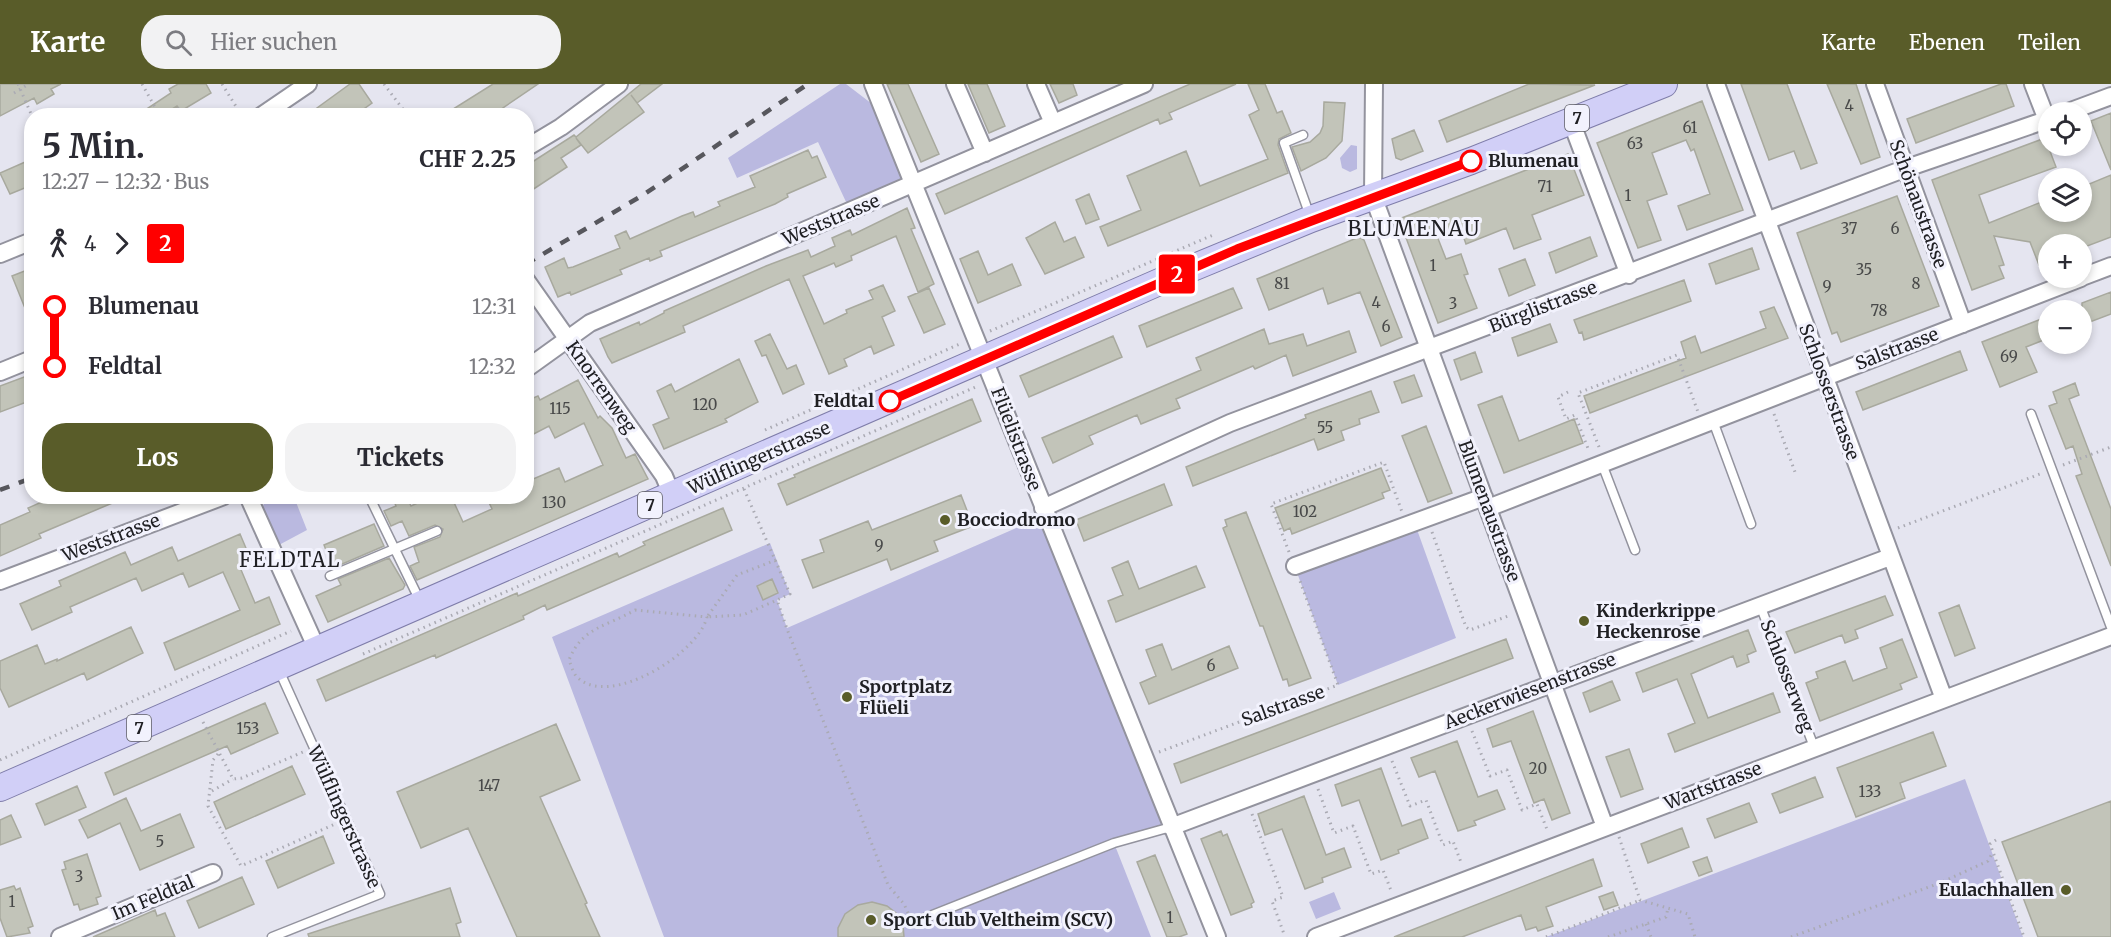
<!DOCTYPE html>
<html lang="de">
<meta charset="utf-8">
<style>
body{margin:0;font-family:Merriweather,serif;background:#f2f2f3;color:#2b2b33;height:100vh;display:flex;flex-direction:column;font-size:22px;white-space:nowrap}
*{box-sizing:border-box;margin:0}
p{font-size:20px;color:#7c7c81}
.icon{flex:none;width:33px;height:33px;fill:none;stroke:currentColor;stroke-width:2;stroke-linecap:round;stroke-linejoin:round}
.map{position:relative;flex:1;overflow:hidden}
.sheet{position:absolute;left:24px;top:24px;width:510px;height:396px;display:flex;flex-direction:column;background:#fff;border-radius:24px;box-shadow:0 3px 9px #0003}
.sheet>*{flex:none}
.badge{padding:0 12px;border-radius:4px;font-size:21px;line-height:39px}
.buttons{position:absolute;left:2038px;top:18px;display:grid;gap:12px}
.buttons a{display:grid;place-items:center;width:54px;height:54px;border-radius:50%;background:#fff;box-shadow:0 3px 9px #0003;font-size:30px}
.map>.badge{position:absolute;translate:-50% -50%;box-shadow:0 0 0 3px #fff}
.legs{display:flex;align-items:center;gap:9px;height:66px;padding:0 18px;font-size:20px}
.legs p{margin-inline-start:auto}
.head{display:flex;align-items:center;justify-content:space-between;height:102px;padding:0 18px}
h1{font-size:33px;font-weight:700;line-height:45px}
.primary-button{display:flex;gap:12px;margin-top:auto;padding:12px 18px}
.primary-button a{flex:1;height:69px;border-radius:24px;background:#595c29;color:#fff;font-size:24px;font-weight:700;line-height:69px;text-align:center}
.primary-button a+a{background:#f2f2f3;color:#2b2b33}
ul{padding:0 18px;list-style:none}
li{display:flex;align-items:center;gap:21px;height:60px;font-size:22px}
li i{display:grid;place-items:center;width:9px;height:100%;margin:0 8px;background:currentColor}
li i::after{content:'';width:15px;height:15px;margin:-8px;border:4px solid;border-radius:50%;background:#fff}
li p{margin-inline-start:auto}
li:first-child i{background:linear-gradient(#0000 50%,currentColor 0)}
li:last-child i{background:linear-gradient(currentColor 50%,#0000 0)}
header{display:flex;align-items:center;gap:36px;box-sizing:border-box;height:84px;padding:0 30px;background:#595c29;color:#fff}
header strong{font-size:28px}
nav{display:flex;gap:33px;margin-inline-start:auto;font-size:21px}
.search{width:420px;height:54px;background:#f2f2f3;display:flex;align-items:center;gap:15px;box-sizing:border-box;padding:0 21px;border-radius:24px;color:#7c7c81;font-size:22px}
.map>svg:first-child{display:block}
.green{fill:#bab9e0}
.building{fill:#c2c4b9;stroke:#a8a99e;stroke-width:1.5}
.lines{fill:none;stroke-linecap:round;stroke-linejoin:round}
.lane-casing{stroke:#93939e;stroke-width:11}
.street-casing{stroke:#93939e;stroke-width:20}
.primary-casing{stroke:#7f7daa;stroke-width:28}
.path{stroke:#aaaab3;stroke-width:3;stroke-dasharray:1.5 4.5;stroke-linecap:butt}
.lane{stroke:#fff;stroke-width:8}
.street{stroke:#fff;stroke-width:16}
.primary{stroke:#d1cff7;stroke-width:26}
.rail{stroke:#57575d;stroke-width:4.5;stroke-dasharray:10 10;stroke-linecap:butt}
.line-1-casing{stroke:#fff;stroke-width:14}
.line-1{stroke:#f00;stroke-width:9}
.stop-1-dot{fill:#fff;stroke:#f00;stroke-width:3}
.poi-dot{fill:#595c29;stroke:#f2f2fd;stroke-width:2}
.labels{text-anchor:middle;stroke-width:6;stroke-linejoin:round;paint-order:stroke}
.number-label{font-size:15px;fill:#484949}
.shield{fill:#f2f2fd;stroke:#5f5f65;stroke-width:1.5}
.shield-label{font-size:16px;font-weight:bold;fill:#202024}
.stop-label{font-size:18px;font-weight:bold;fill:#202024;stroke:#f2f2fd;text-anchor:start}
.street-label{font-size:18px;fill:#202024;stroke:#f2f2fd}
.poi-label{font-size:18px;font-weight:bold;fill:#202024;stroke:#f2f2fd;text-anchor:start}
.neighbourhood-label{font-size:20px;letter-spacing:1.5px;fill:#202024;stroke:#f2f2fd}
.quarter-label{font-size:21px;letter-spacing:1.5px;fill:#202024;stroke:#f2f2fd}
</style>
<header>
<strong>Karte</strong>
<div class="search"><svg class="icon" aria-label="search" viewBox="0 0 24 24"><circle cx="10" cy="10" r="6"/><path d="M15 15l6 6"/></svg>Hier suchen</div>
<nav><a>Karte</a><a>Ebenen</a><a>Teilen</a></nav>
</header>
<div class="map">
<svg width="2111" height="853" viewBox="0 0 2111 853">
<rect width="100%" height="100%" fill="#e5e5f0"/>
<path class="green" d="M840 0H846L876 23 903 90 899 98 847 120 818 58 737 94 728 74Z
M1351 61 1357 62V85L1350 88 1342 84 1340 74Z
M267 413H294L307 446 277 462 263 422Z
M1046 431 1171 743 1114 759 1151 853H664L552 553 770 459 790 510 777 516 787 544Z
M1415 440 1456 554 1338 601 1295 483Z
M1965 695 2023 853H1546Z
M1334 808 1341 825 1316 835 1309 818Z"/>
<path class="building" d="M0 0H61L51 5 54 10 37 20 34 14 0 32Z
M178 0H206L211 9 181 27 177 22 161 32H136L171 9 169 5Z
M350 0H359L372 19 354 32H306Z
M493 0H538L491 32H442Z
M641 0H662L637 19 631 11 644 28 588 69 576 54 581 61 561 74 567 83 526 110V82L574 51 576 53Z
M887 0H908L939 70 921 78Z
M968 0H987L1005 42 989 49Z
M1050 0H1073L1077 11 1059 19Z
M1190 0H1236L1169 29 1172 35 1160 40 1158 35 945 130 936 110Z
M1248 0H1265L1277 29 1282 27 1291 49 1279 55 1278 61 1288 89 1108 162 1100 143 1141 126 1127 92 1186 67 1200 102 1268 75 1249 31 1259 26Z
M1529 0 1595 1 1447 58 1439 37Z
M1741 0H1787L1817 79 1801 85 1794 67 1769 76Z
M1827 0H1856L1880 73 1861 80Z
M2001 0H2006L2014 22 1916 59 1907 35Z
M1702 17 1743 126 1687 146 1678 122 1710 110 1694 65 1691 67 1686 56 1652 69 1667 110 1647 117 1661 156 1638 164 1597 59Z
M1324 18 1345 19 1342 57 1326 74 1301 87 1292 63 1310 58 1320 49 1323 42Z
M2111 29V86L2091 37Z
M1414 46 1423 67 1401 76 1396 74 1392 55Z
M2045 54 2056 83 1979 111 1989 139 2049 115V128H2082V103L2111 91V153L2082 164V160H2049V177L2039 181 2030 158 1994 152 2004 181 1999 182 2004 194 1972 206 1932 96Z
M808 66 812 74 817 72 826 93 787 110 788 113 775 120 660 167 662 172 650 177 649 174 620 186 622 190 571 211 570 208 558 213 545 183 564 174 568 184 573 183 620 164 615 152 626 147 630 155 682 132 693 128 695 133 720 122 718 118 755 103 750 92Z
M1568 70 1584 111 1532 131 1541 155 1514 165 1506 144 1466 160 1460 143 1437 152 1446 175 1461 170 1468 190 1464 191 1477 224 1438 239 1399 135Z
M32 75V101L10 110 0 89Z
M1089 110 1099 135 1086 140 1076 116Z
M1897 112 1939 222 1841 258 1837 248 1832 250 1797 149Z
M907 124 915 144 911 145 934 200 918 208 896 152 851 172 852 176 836 183 834 179 803 192 824 240 847 229 846 226 873 215 869 207 883 201 895 227 882 233 894 261 874 270 871 262 844 275 847 282 829 290 789 195 683 242 685 248 612 279 608 273 600 255 639 238 640 241 664 229V227L766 182 808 166 811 173 835 162 832 154 850 146 852 151Z
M1055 138 1064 158 1075 153 1084 173 1045 190 1026 154Z
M1359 153 1364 156 1402 253 1381 262 1360 208 1328 220 1323 204 1269 226 1257 195Z
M1590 153 1597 172 1556 189 1549 169Z
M1752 164 1759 185 1716 200 1709 180Z
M978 167 988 191 1012 180 1021 201 978 219 960 175Z
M1525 175 1535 201 1509 212 1499 185Z
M32 184V239H31L12 192Z
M1684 196 1691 217 1584 256 1582 248 1579 249 1574 236Z
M929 204 945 240 924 249 908 213Z
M1233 204 1242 224 1147 263 1139 242Z
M2111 208V230L2082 241V219Z
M1774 223 1788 254 1590 329 1584 312 1686 274 1681 258 1695 252 1701 269 1766 244 1760 228Z
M2049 232V254L2026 263 2037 288 2000 303 1982 258Z
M1550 240 1557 258 1518 272 1512 254Z
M1264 245 1269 260 1303 250 1307 262 1349 247 1356 268 1293 292 1286 271 1255 285 1253 282 1176 315 1180 324 1141 340 1137 331 1089 352 1093 360 1053 379 1042 354 1201 286 1196 274Z
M770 250 787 285 796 281 804 300 783 310 766 271 762 272 755 257Z
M1113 252 1122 273 1029 313 1020 292Z
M1960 267 1967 286 1863 326 1856 308Z
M1475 268 1482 288 1461 296 1454 276Z
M739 275 758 318 725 335 727 338 664 365 653 341 669 334 657 307 671 300 675 308Z
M32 290V316L0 328V302Z
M1414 291 1422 312 1402 319 1394 298Z
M578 296 598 334 600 332 612 344 626 374 635 370 648 395 417 496 410 482 419 478 414 463 440 453 443 445 435 441 409 452 402 437 391 442 384 427 396 422 392 412H406L411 422 433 412H451L463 438 492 425 486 412H526V398L559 384 565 398 603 381 584 339 555 354 549 342 526 354V317L538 312 540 316Z
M2075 299 2079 311 2069 315 2111 425V482L2076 392 2082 390 2073 362 2066 365 2049 322 2057 319 2053 308Z
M1371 307 1379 328 1359 335 1360 340 1341 347 1344 356 1318 366 1314 355 1193 402 1186 383 1306 334 1305 331Z
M1502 312 1519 357 1574 335 1583 359 1504 389 1478 321Z
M972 315 981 337 787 421 778 400 795 393 794 391Z
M1426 342 1452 409 1428 418 1402 352Z
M1381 384 1390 406 1382 409 1384 414 1292 450 1290 444 1284 447 1275 424Z
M1164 400 1172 421 1084 457 1076 436Z
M961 411 973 442 934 457 938 467 891 486 887 475 813 504 802 476 824 468 820 456 868 437 872 446Z
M55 412H129L39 450 41 454 0 472V441L30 428 28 424Z
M723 424 732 446 547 526 545 521 523 532 524 535 436 574 435 571 326 617 317 596 517 509 518 512 617 469 619 473 645 461 643 458Z
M1246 428 1311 594 1289 602 1287 595 1283 596 1263 542H1260L1223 444 1227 442 1225 436Z
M374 440 384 462 333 484 324 461Z
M240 450 251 476 239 481 255 519 269 513 280 540 175 586 164 559 240 526 223 488 189 503 183 489 142 507 136 494 70 523 72 528 32 546 20 520 61 502 59 497 125 468 131 481 172 463 178 477Z
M389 474 405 501 403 505 328 538 316 512 341 501 338 495Z
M1128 477 1139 505 1196 482 1205 503 1116 538 1108 517 1123 511 1112 484Z
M772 495 778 509 763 516 757 502Z
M1885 512 1893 531 1855 546 1858 554 1845 559 1842 551 1795 569 1786 548Z
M1959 521 1975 564 1955 572 1939 529Z
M131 543 143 569 87 596 84 589 9 623 0 604V577L37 561 45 580 57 575V577Z
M1748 546 1756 567 1747 571 1749 578 1737 583 1733 572 1691 590 1708 634 1773 609 1780 628 1675 668 1668 650 1695 639 1677 595 1643 608 1636 589Z
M1506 555 1513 574 1181 699 1174 680Z
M1902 555 1917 593 1900 600 1902 605 1820 637 1806 599 1818 594 1816 588 1845 577 1853 597 1887 584 1880 564Z
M1162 560 1172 586 1229 562 1238 584 1149 620 1140 599 1156 592 1146 566Z
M1612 597 1620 616 1590 628 1583 609Z
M265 619 278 649 231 670 227 662 114 711 105 689Z
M1533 627 1570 729 1552 736 1544 715 1534 719 1511 657 1493 663 1487 645Z
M556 640 580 696 540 713 587 819 585 820 600 853H517L468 744 421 764 397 708Z
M1933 648 1946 682 1900 699 1905 714 1856 733 1837 684Z
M1457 657 1478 713 1497 706 1505 725 1474 737 1476 741 1458 747 1435 687 1419 693 1411 674Z
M1629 665 1643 705 1621 713 1606 673Z
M292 682 305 710 226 745 214 718Z
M1381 684 1402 742 1421 735 1428 754 1398 766 1399 769 1381 776 1359 716 1342 722 1335 701Z
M1815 693 1823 713 1780 729 1772 710Z
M77 702 86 723 45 741 36 720Z
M1304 712 1326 771 1344 764 1351 783 1322 794 1323 798 1305 805 1282 745 1265 751 1258 730Z
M126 714 141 747 180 730 194 763 140 786 120 739 88 754 79 736Z
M2111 717V853H2038L2002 758Z
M1749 719 1757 738 1715 754 1707 735Z
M11 731 21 753 0 761V736Z
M1682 744 1689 763 1648 779 1641 760Z
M1221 747 1223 752 1227 750 1254 818 1251 820 1252 823 1231 831 1201 755Z
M323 752 334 779 278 804 266 777Z
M87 770 101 812 96 814 98 820 80 826 78 820 74 821 62 786 66 785 64 778Z
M1155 771 1187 850 1179 853H1167L1137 778Z
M1707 773 1712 787 1699 792 1693 778Z
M1593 775 1602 802 1546 823 1553 842 1538 847 1536 843 1526 846 1521 831 1462 853H1394Z
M242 793 254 820 199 844 187 817Z
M14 802 16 806 20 804 33 842 28 844 30 849 7 853 0 834V806Z
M450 804 461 838 456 840 460 853H309L308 850Z
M1613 808 1618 821 1604 826 1599 813Z
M872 818 887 822 896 829 903 841 904 853H838V844L845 830 858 821Z
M155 826 157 832 165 829 175 853H93Z"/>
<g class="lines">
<defs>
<path id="lane" d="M1303 51 1284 59 1310 132
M2031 330 2111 543
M1713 337 1751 440
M1602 380 1635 466
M369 412 420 517
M330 492 437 447
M1760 521 1814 663
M912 839 1114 759 1171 743
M272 853 380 810 278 584"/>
<path id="street" d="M873 0 1217 853
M955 0 985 69
M1036 0 1053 39
M1374 0 1373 112 1605 743
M1716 0 1944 615
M1875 0 1963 240
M2033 0 2047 36
M2068 28 2111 12
M261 32 308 0
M1571 37 1629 191
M526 64 561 43 619 0
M0 170 32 157
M2082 193 2111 182
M526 196 664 392 672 411
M526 285 590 239 1144 0
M0 288 32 275
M248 412 317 565
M1043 424 1230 339 1904 85 2049 35
M1488 424 2081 194
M1295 482 1484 413
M0 497 224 412
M1171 743 1890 473
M60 853 213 789
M1316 853 2111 552"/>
<path id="primary" d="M0 704 1173 192 1311 135 1471 77 1664 0"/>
</defs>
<use href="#lane" class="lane-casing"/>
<use href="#street" class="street-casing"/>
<use href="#primary" class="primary-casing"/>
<path class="path" d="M18 0 32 32
M142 0 160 32
M222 0 242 32
M384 0 408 32
M14 9 27 1
M296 25 300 32
M169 32 179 24
M32 46 28 47 32 54
M990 247 1213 151
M1568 308 1558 313 1566 335 1575 331 1589 367
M1774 330 1795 388
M765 346 962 259
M1599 363 1578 309 1677 271 1698 328
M2063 381 2111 363
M744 405 790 510 777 516 787 545 888 801 904 820 908 829
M1898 444 2040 390
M1432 448 1466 543 1470 546 1511 531
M1289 468 1271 420 1384 378 1402 428
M776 476 737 491 707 533 743 531 777 516
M635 526 707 533C698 570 609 625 577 593 573 589 571 581 569 576 582 543 606 543 635 526Z
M363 570 978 302
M203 638 233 695 242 694 303 668
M1472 647 1490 692 1507 686 1522 726 1537 720 1548 748
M1159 668 1338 601 1300 497
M218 670 213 676 208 722 241 782 335 740
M0 676 291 547
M1392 677 1410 722 1426 716 1443 761 1453 757 1462 781
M1318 705 1334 749 1353 742 1371 790 1383 786 1392 809
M212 707 233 695
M1252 730 1283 813 1272 817 1284 850
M1619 753 1640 816 1688 830 1695 853
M1996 756 1990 760 2024 853
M1646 840 1651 853
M1546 853 1640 816
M1608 853 1666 833 1668 824
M1791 853 1940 799 1988 777 1993 768"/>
<use href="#lane" class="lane"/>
<use href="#street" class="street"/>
<use href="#primary" class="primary"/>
<path class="rail" d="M526 180 643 111 808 0
M0 406 32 394"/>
</g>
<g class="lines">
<defs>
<path id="line-1" d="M890 317 1237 165 1471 77"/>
</defs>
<use href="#line-1" class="line-1-casing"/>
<use href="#line-1" class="line-1"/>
</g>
<g class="stop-1-dot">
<circle cx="1471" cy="77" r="10"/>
<circle cx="890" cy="317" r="10"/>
</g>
<g class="poi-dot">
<circle cx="945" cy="436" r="6"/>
<circle cx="1584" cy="537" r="6"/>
<circle cx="847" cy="613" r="6"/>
<circle cx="2066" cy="806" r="6"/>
<circle cx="871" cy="836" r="6"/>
</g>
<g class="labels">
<g class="number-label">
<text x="1849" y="27">4</text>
<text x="1690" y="49">61</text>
<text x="1635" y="65">63</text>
<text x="1545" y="108">71</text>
<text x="1628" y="117">1</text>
<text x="1849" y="150">37</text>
<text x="1895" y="150">6</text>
<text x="1433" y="187">1</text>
<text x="1864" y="191">35</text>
<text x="1282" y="205">81</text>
<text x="1916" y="205">8</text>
<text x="1827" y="208">9</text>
<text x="1376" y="224">4</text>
<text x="1453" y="225">3</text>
<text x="1879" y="232">78</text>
<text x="1386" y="248">6</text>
<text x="2009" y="278">69</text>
<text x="705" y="326">120</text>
<text x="560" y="330">115</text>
<text x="1325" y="349">55</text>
<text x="554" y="424">130</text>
<text x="1305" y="433">102</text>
<text x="879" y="467">9</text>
<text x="1211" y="587">6</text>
<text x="248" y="650">153</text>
<text x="1538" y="690">20</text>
<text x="489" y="707">147</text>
<text x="1870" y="713">133</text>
<text x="160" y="763">5</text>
<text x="79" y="798">3</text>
<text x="12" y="823">1</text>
<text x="1170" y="839">1</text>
</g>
<g class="shield">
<rect x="1565" y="21" width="24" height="26" rx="4.5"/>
<rect x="638" y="408" width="24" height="26" rx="4.5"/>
<rect x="127" y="631" width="24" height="26" rx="4.5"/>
</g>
<g class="shield-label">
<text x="1577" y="40">7</text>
<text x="650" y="427">7</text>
<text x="139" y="650">7</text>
</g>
<g class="stop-label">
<text x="1488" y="83">Blumenau</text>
<text x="874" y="323" text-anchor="end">Feldtal</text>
</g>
<g class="street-label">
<text transform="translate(1918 120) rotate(70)" y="6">Schönaustrasse</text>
<text transform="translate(831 136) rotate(-23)" y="6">Weststrasse</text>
<text transform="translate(1543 223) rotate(-21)" y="6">Bürglistrasse</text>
<text transform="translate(1897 265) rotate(-21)" y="6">Salstrasse</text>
<text transform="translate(601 303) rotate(55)" y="6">Knorrenweg</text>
<text transform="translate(1829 308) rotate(70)" y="6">Schlosserstrasse</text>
<text transform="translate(1016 355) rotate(69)" y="6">Flüelistrasse</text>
<text transform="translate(759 374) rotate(-24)" y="6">Wülflingerstrasse</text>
<text transform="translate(1489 427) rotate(70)" y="6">Blumenaustrasse</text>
<text transform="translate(111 454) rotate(-21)" y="6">Weststrasse</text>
<text transform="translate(1787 592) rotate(69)" y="6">Schlosserweg</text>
<text transform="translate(1530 607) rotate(-21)" y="6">Aeckerwiesenstrasse</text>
<text transform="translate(1283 622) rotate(-20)" y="6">Salstrasse</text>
<text transform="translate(1713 702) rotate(-21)" y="6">Wartstrasse</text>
<text transform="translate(344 733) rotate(66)" y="6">Wülflingerstrasse</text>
<text transform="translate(153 814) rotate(-23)" y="6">Im Feldtal</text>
</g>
<g class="poi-label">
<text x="957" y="442">Bocciodromo</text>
<text x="1596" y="533">Kinderkrippe<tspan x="1596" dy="21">Heckenrose</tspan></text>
<text x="859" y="609">Sportplatz<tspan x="859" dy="21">Flüeli</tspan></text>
<text x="2054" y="812" text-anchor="end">Eulachhallen</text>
<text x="883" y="842">Sport Club Veltheim (SCV)</text>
</g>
<g class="neighbourhood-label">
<text x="290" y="483">FELDTAL</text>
</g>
<g class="quarter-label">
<text x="1414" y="152">BLUMENAU</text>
</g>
</g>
</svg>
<div class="buttons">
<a><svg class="icon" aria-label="locate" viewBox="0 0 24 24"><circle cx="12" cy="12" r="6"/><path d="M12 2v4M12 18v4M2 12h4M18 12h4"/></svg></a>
<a><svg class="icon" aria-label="layers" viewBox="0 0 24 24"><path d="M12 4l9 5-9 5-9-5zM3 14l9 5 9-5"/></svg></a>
<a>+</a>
<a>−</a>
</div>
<b class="badge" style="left:1177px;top:190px;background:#f00;color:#fff">2</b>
<section class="sheet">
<div class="head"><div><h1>5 Min.</h1><p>12:27 – 12:32 · Bus</p></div><b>CHF 2.25</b></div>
<div class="legs"><svg class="icon" aria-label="walk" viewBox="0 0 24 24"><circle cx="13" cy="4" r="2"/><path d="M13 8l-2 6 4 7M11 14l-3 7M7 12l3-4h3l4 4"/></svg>4<svg class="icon" aria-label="forward" viewBox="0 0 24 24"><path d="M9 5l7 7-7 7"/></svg><b class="badge" style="background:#f00;color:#fff">2</b></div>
<ul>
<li><i style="color:#f00"></i><b>Blumenau</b><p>12:31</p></li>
<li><i style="color:#f00"></i><b>Feldtal</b><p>12:32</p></li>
</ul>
<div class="primary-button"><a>Los</a><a>Tickets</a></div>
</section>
</div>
